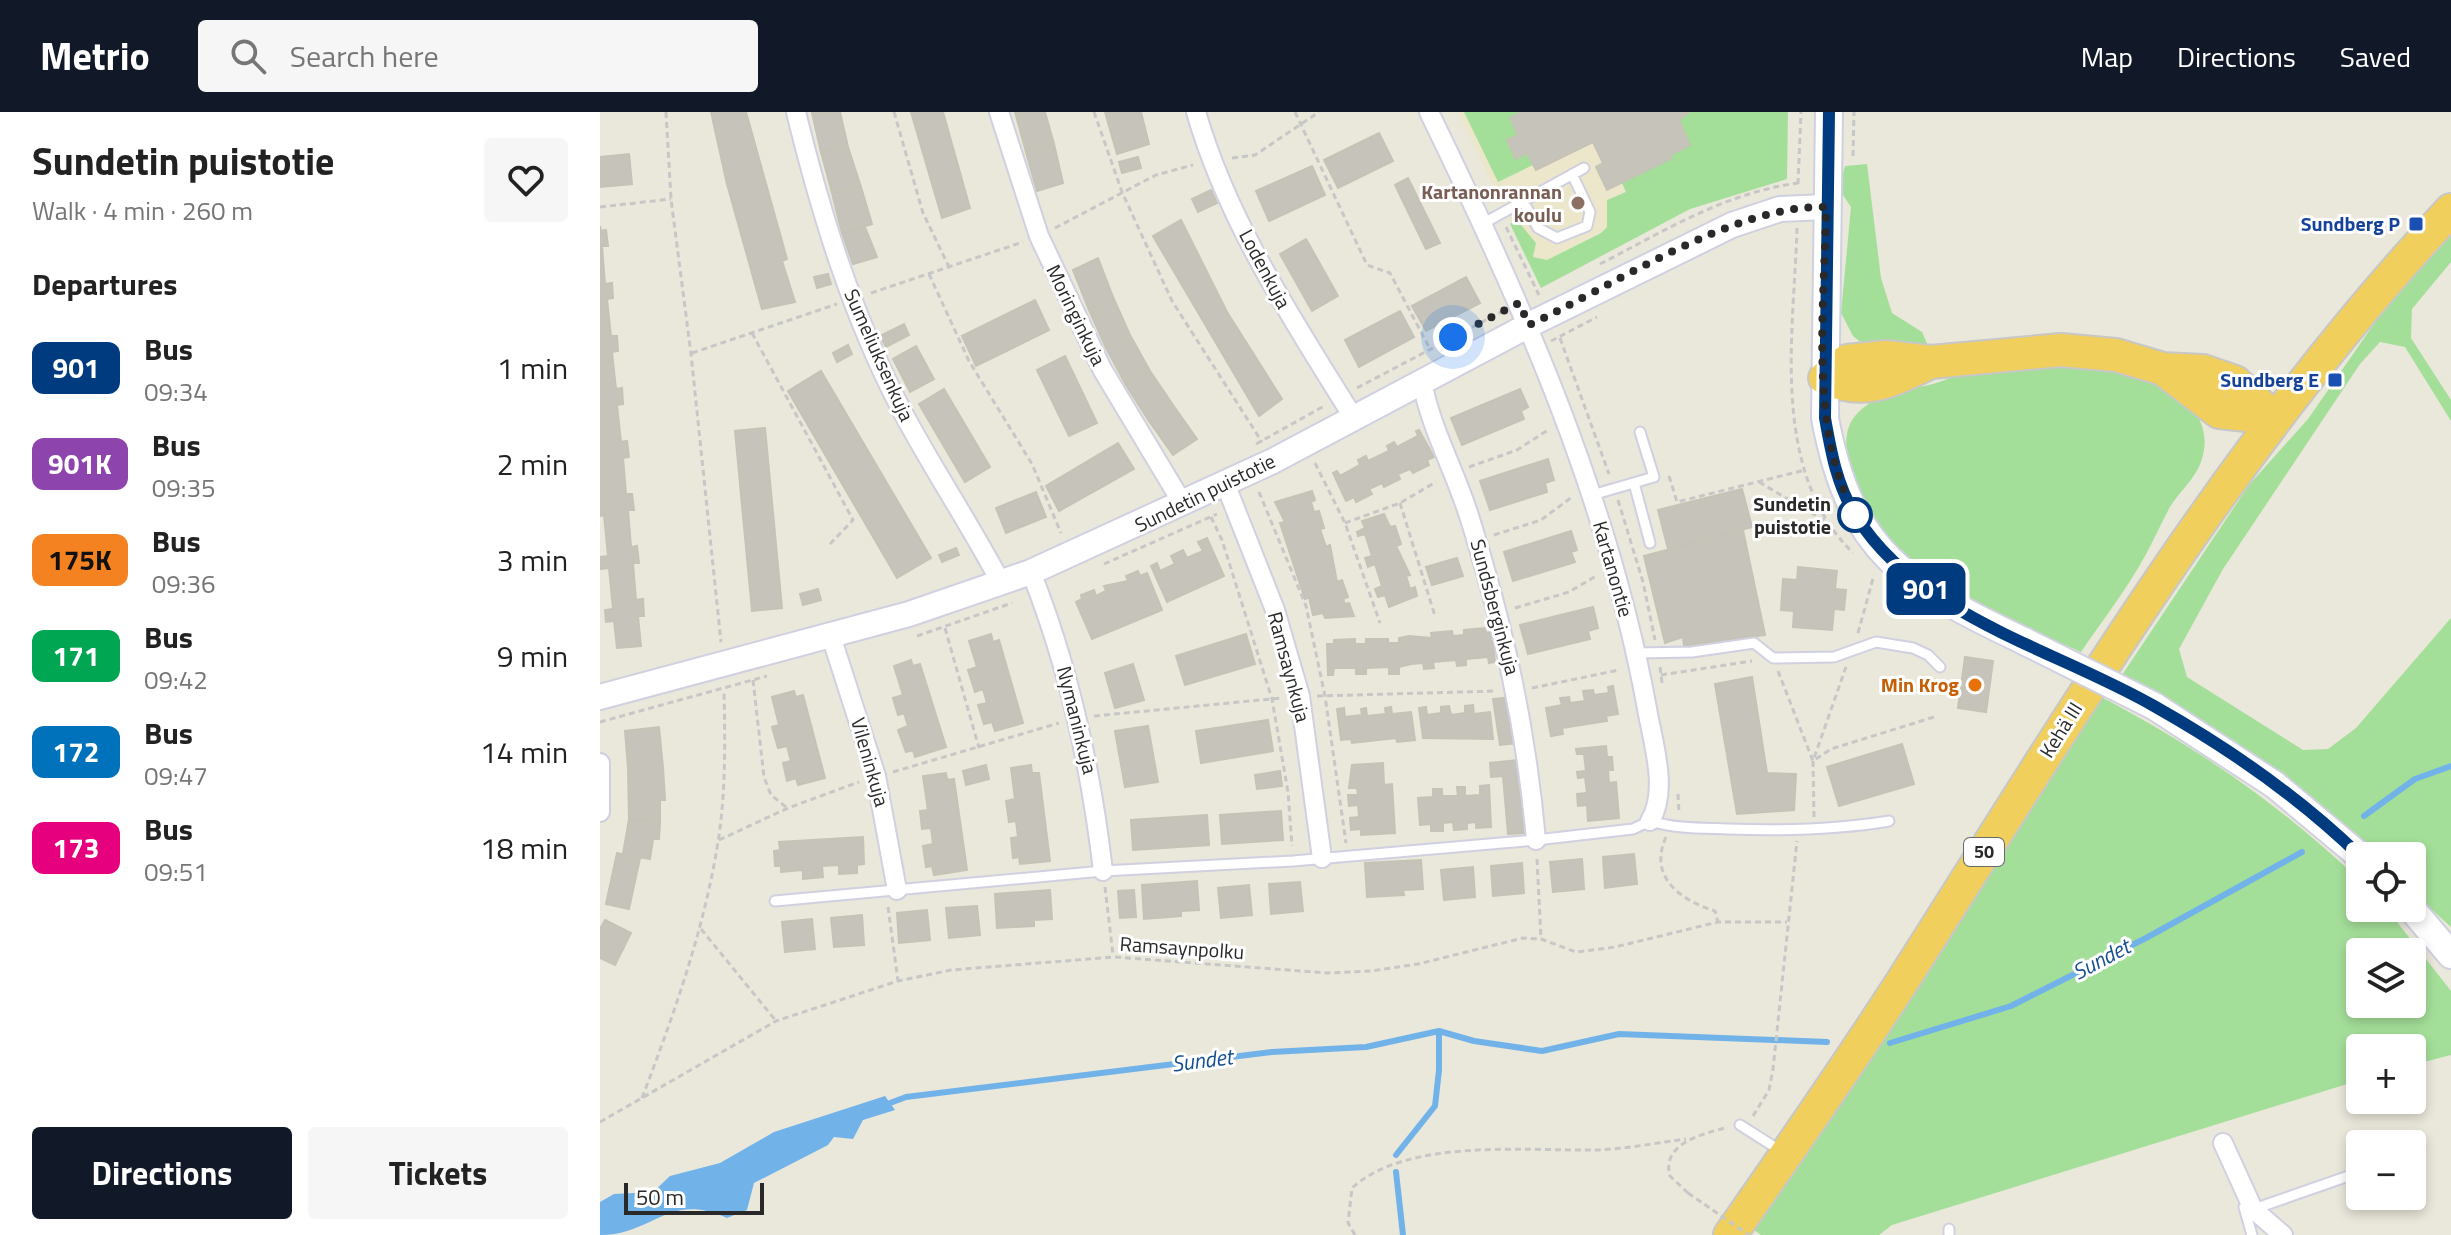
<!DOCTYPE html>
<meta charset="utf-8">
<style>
body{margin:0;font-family:"Titillium Web",sans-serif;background:#f6f6f6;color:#222;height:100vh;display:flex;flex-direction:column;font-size:30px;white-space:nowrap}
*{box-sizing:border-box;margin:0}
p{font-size:26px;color:#767676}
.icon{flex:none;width:44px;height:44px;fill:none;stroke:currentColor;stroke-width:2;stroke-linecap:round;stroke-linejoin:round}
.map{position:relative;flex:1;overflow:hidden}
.details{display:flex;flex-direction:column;background:#fff;width:600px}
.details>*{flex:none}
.badge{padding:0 16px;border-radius:12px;font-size:28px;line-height:52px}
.tools{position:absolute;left:1746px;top:730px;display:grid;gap:16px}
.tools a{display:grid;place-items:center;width:80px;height:80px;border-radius:8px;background:#fff;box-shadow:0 4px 12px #0003;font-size:40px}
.scale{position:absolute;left:24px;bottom:20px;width:140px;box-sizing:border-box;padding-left:8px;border:4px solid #292929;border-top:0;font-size:22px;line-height:28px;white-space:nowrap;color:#292929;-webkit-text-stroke:6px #fff;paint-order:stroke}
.you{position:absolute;width:40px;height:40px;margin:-20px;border:6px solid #fff;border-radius:50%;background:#1a73e8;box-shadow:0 0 0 12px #1a73e833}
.map>.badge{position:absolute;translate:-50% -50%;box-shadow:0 0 0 4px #fff}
h2{padding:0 32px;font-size:30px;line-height:72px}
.round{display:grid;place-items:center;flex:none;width:84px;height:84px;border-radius:8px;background:#f6f6f6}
.headline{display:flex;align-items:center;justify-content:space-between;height:136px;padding:0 32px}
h1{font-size:38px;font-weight:700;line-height:60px}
.cta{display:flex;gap:16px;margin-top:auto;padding:16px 32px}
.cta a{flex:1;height:92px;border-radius:8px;background:#111827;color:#fff;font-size:32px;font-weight:700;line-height:92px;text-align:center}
.cta a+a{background:#f6f6f6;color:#222}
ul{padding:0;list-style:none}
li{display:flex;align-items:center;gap:24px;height:96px;padding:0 32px}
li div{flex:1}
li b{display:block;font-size:30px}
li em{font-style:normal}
li .badge{min-width:88px;font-weight:700;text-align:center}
header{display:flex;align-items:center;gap:48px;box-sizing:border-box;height:112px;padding:0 40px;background:#111827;color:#fff}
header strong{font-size:38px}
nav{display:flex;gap:44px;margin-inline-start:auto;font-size:28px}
.search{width:560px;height:72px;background:#f6f6f6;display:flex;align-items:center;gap:20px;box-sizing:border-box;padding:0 28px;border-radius:8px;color:#767676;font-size:30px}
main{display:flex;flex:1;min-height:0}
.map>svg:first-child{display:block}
.education{fill:#ece7cb}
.green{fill:#a4df99;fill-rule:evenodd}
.water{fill:#71b3e9}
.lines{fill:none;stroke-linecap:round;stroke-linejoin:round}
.stream{stroke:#71b3e9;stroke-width:6}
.building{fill:#c6c3ba;stroke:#c5c3b5;stroke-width:2}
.service-casing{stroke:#d0d0e1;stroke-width:13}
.minor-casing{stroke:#d0d0e1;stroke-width:22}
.tertiary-casing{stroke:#d0d0e1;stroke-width:28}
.secondary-casing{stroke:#d0d0e1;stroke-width:30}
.trunk-casing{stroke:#c7c7c7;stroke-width:36}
.path{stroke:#c7c7c7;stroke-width:3;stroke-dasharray:6 4;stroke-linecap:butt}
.service{stroke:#fff;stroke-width:9}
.minor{stroke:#fff;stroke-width:18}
.tertiary{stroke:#fff;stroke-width:24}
.secondary{stroke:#fff;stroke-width:26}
.trunk{stroke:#f0cf5c;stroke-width:32}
.secondary-bridge-casing{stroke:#d0d0e1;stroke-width:30;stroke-linecap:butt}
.path-bridge{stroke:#c7c7c7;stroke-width:3;stroke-dasharray:6 4;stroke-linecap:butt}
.secondary-bridge{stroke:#fff;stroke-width:26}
.line-casing{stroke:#fff;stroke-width:18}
.line{stroke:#003b80;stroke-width:12}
.walk{stroke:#292929;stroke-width:8;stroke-dasharray:0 14.4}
.education-dot{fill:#8d6e63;stroke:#fff;stroke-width:3}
.transit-dot{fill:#1a4fb4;stroke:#fff;stroke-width:3}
.stop-dot{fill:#fff;stroke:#003b80;stroke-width:4}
.food-dot{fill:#e8710a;stroke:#fff;stroke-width:3}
.labels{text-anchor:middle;stroke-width:6;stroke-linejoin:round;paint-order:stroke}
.shield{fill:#fff;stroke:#696969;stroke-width:2}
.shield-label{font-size:18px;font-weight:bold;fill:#292929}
.education-label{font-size:20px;font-weight:bold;fill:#785e54;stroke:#fff;text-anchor:end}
.transit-label{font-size:20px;font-weight:bold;fill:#164399;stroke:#fff;text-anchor:end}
.street-label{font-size:20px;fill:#292929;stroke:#fff}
.stop-label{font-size:20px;font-weight:bold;fill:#292929;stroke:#fff;text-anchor:end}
.food-label{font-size:20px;font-weight:bold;fill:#c56008;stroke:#fff;text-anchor:end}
.water-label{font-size:22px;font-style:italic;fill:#134f92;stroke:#fff}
</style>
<header>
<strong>Metrio</strong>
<div class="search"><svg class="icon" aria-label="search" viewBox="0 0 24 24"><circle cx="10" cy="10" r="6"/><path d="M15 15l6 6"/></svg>Search here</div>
<nav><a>Map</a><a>Directions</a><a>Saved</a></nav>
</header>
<main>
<section class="details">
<div class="headline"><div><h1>Sundetin puistotie</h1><p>Walk · 4 min · 260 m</p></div><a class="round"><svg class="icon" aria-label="heart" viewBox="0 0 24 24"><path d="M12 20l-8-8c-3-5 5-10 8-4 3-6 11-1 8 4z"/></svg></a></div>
<h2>Departures</h2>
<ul>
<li><span class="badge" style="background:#003b80;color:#fff">901</span><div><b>Bus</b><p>09:34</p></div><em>1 min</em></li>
<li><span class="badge" style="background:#8e44ad;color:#fff">901K</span><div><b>Bus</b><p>09:35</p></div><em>2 min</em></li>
<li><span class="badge" style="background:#f58220;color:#111">175K</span><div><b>Bus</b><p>09:36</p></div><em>3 min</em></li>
<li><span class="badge" style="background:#00a651;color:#fff">171</span><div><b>Bus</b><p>09:42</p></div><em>9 min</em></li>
<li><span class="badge" style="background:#0072bc;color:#fff">172</span><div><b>Bus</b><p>09:47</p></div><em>14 min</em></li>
<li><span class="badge" style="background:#e6007e;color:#fff">173</span><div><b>Bus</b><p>09:51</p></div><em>18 min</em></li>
</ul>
<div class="cta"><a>Directions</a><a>Tickets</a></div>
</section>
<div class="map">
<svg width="1851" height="1123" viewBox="0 0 1851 1123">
<rect width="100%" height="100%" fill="#eae7db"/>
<path class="education" d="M858 0H1103L1104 66 932 156Z"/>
<path class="green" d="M864 0H922L918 23 907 29 916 47 927 41 933 53 898 70Z
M1089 0H1188L1187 67 1090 97 941 176 910 112 917 108 936 131 933 145 947 148 1001 121 1007 115V88L1026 80 1022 71 1071 46 1070 43 1089 33 1079 8Z
M1267 52 1281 166 1292 201 1322 220 1329 236 1264 233 1253 224 1241 201 1251 95 1239 77 1245 54Z
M1851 118V150L1812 197 1811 226 1851 288V309L1805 235 1780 230 1760 252 1623 457 1579 537 1587 565 1703 638 1728 637 1756 616 1851 506V815L1812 780V744H1772L1520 566 1649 373 1708 307 1776 209Z
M1458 251C1508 255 1627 273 1601 350 1595 367 1579 380 1570 395 1561 411 1554 428 1545 444 1527 477 1502 509 1481 540 1386 499 1299 470 1254 368 1246 351 1241 320 1255 304 1276 278 1316 279 1345 268 1352 265 1359 261 1367 259L1375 263Z
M1501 585C1594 633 1685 696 1760 769V796H1786L1851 879V943L1812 953V936H1760V968L1292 1113 1279 1123H1161L1153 1117ZM1760 840H1812V892H1760Z"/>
<path class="water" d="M285 984 295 998 263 1008 253 1027 234 1025 228 1033 154 1071 147 1098 127 1106C68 1079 54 1123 0 1123V1090L14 1082 53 1080 70 1064 120 1051 174 1020Z"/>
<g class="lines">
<path class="stream" d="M1764 704 1815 667 1851 654
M1290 931 1411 894 1546 826 1702 740
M290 991 306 985 672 940 766 935 839 919 874 929 942 939 1019 922 1227 930
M796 1043 835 994 839 958V919
M796 1060 803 1123"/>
</g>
<path class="building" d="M111 0H146L187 147 182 149 195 190 162 197 127 72Z
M240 0 248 35 221 40 212 1Z
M311 0H343L370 96 342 106Z
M415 0H445L454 32 426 40Z
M505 0H541L549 32 517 42Z
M922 0H1089L1079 8 1090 33 1070 43 1072 46 1007 78 996 55 1003 51 993 30 936 58 927 41 916 47 907 28 918 23 910 6Z
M779 21 793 49 738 76 724 48Z
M454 32 463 71 437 79 426 40Z
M248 35 261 75 232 81 221 40Z
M29 42 32 72 0 75V45Z
M538 45 541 56 522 61 519 50Z
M712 54 725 83 669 109 656 79Z
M808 66 840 131 826 137 795 73Z
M261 75 272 112 242 121 232 81Z
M611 78 617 91 598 100 592 87Z
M581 108 627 200 682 287 659 304 553 124Z
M0 114 1 119 6 118 8 134H2L5 172 12 171 13 186 7 187 11 224H17L18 239 12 240 16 277 22 276 23 292 17 293 21 330 27 329 29 345 23 346 26 382H32L34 398H28L31 435 37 434 39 451H33L36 488 43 487 44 504H38L41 534 17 536 14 509 6 510 5 498 13 497 9 456 1 457 0 449V445L8 444 4 403 0 404Z
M265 115 277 145 253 152 242 121Z
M706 127 738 184 712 199 680 142Z
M498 146 513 185 489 198 473 158Z
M228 162 231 172 217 176 214 165Z
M866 165 880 191 826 219 812 194Z
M513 185 530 223 506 236 489 198Z
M435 188 449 218 376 254 362 224Z
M800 199 814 225 759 255 745 228Z
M304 212 309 223 286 235 280 224Z
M530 223 550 259 526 273 506 236Z
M248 233 252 242 237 250 233 241Z
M316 234 334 267 310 280 293 247Z
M465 244 497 311 469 324 437 258Z
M221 259 331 446 297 466 188 279Z
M550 259 573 293 549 309 526 273Z
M344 277 390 355 365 370 319 292Z
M920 277 928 295 921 299 924 307 862 333 851 306Z
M573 293 597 327 573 343 549 309Z
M165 316 182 496 152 499 135 319Z
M819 318 834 345 827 348 829 353 813 361 810 357 798 362 800 367 784 375 782 371 769 377 772 382 756 390 754 385 746 389 733 361 737 359 740 364 760 353 758 348 766 344 768 349 789 339 787 334 794 330 797 335 818 324 816 319Z
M518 331 534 357 459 399 446 374Z
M948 347 954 368 945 371 947 380 890 398 880 369Z
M1142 377 1152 415 1068 437 1058 398Z
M712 379 715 388 711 390 714 400 719 399 724 416 720 417 726 435 730 433 737 470 742 468 748 485 743 487 745 492 749 491 754 504 725 506 723 501 713 503 709 485 705 487 680 411 685 410 675 390Z
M436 380 446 405 406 421 396 396Z
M784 402 790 415 795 414 801 432 796 434 810 463 806 464 810 477 815 475 817 484 789 495 785 483 778 485 775 477 782 474 775 452 768 455 765 446 772 444 765 422 758 424 757 420 765 416 762 409Z
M1143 418 1165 523 1084 534 1083 525 1065 531 1044 444Z
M971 419 977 438 971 440 975 450 913 469 904 440Z
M607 426 624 464 567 490 551 454 557 451 560 459 575 452 571 444 583 438 587 446 603 439 598 430Z
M356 436 359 443 342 450 339 443Z
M857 446 863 464 832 473 826 455Z
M1198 455 1237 459 1235 477 1246 478 1244 498 1234 497 1232 518 1193 515 1194 499 1181 498 1183 467 1197 468Z
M538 459 540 464 547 461 562 498 492 527 476 490 482 487 481 483 494 478 496 484 506 479 504 474 528 469 526 464Z
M218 477 221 488 203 493 200 482Z
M993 495 998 516 988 519 990 527 928 542 920 513Z
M885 516 886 521 892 520 895 550 889 551 888 545 866 547V553L857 554 856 548 833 550 834 556 824 557 823 551 811 552 799 555V562H789V555L766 556V562H756V556H734L733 563H728L727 532H734V528L755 527V532H766V527H788V531H799V526L809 524 832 526 831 521 852 519 853 524 864 523V518Z
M391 522 393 530 399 528 423 611 395 619 392 610 384 612 378 593 387 591 383 577 375 580 368 558 377 555 369 529Z
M646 522 655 552 585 573 576 544Z
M1365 545 1393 549 1386 600 1358 596Z
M311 548 313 554 320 552 346 635 315 645 313 638 306 640 298 618 308 614 304 601 298 603 293 586 303 583 294 554Z
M533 552 544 588 515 596 505 561Z
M1152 565 1167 661 1196 662 1194 698 1137 702 1115 572Z
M1013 574 1018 602 1006 604 1007 609 962 616 963 622 951 624 946 596 962 593 960 586 969 585 970 591 985 589 983 579 993 578 994 583 1009 581 1008 575Z
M194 579 196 585 203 583 225 666 198 673 196 666 187 669 183 651 191 649 187 634 178 636 172 615 179 613 172 585Z
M910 585 918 631 900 633 893 587Z
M873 593 874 602 890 600 893 627 823 626 819 596 826 595 827 603 841 601V595L849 594 851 603 865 601V594Z
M791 595 792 602 811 600 815 628 797 630 796 626 752 631 751 627 741 628 737 597 744 596 745 605 762 603 761 597 766 596 767 604 786 602 785 596Z
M668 608 673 639 601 651 596 619Z
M548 614 558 670 525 675 515 619Z
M59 615 63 656H28L25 619Z
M1302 632 1314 672 1239 694 1227 655Z
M1006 634 1007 645H1012L1013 658H1008L1009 671 1016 670 1019 706 988 709 987 693 978 694 977 682 987 681 985 665 978 666 977 660 986 659 984 642H977L976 637Z
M918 648 924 721 908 722 903 664 891 665 890 651Z
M783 651 784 673 792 672 795 721 761 723V717L751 718 750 706 759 705 758 693 749 694 748 683H758L757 676H749L752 653Z
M386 653 389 667 366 673 363 659Z
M431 653 432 661H439L450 749 420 752 419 745 413 746 411 726 418 725 416 709 409 710 406 689 415 687 411 656Z
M28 656H63L65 688H60V710L29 707Z
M680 659 682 674 657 677 655 663Z
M346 661 347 668 354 667 367 758 334 763 332 754 326 755 323 734 333 732 331 716 322 717 320 699 328 698 323 664Z
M889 673 891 715 876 716V710L867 711V717L854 718 853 710 843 711V719H831V712L820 713 818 686 833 685V677H842V684H858L857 675H865V684L880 683V674Z
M681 699 683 728 622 732 620 703Z
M607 703 609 733 533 738 531 708Z
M29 707 60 710 59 727H53L50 747 23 742Z
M263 725 264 752 257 753V761L239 762V753L222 754 223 765 203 767V758L181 760V754H175L174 739 180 738 179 730Z
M17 741 40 746 29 797 6 792Z
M1034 742 1037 772 1005 776 1003 745Z
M982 747 984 777 953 780 950 750Z
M821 748 823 777 803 778 804 783 767 785 765 751Z
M922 751 924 781 893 784 891 754Z
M873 755 875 785 844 788 841 758Z
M597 769 599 798 581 799V804L544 807 542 773Z
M700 770 703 799 671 802 669 772Z
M649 773 652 803 621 806 618 776Z
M450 778 452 807 434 808V814L397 816 395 782Z
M534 778 536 805 520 806 518 779Z
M377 794 380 823 349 826 346 796Z
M327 798 330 828 299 831 297 801Z
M262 803 264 833 234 835 231 806Z
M212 807 215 837 185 840 182 810Z
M5 808 31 821 15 853 0 846V817Z"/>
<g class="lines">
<defs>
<path id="service" d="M923 89 938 116 957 126 987 114 990 100 972 62
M882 112 984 56
M1034 371 1050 431
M992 383 1054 365 1040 320
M1036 541 1092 540 1154 531 1173 546 1234 545 1276 530 1313 536 1328 543 1340 555
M175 789 503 759 693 749 936 728 1033 717 1050 709C1076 717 1102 716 1129 717 1184 719 1235 718 1289 709
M1140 1013 1181 1039
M1644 1095 1652 1123
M1654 1097 1760 1060
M1349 1117V1123"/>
<path id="minor" d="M196 0C221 102 252 203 301 297 332 356 370 412 401 471
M399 0 439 124 502 257 583 392
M596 0C628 111 693 208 753 305
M829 0C923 193 1010 390 1048 602 1054 634 1068 680 1050 709
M822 270C831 317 856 361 870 407 904 516 926 615 936 728
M625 371 675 498 700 584 722 746
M431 460C470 558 491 656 503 759
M231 524 276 664 297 778
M0 651V700
M1623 1031 1653 1097 1683 1123"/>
<path id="tertiary" d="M0 585 309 502 431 460 673 349 929 213 1132 113 1180 97 1226 95"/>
<path id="secondary" d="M1229 0 1225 306C1250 442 1307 473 1424 529
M1554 594 1675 673 1760 744
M1811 796 1851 843"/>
<path id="trunk" d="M1331 250C1292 268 1267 284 1225 266L1247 249 1286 245 1331 250 1461 238 1516 243 1563 257 1603 259 1635 270 1674 306
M1563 257 1619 300 1674 306
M1130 1123C1188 1040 1245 958 1300 873 1471 605 1632 331 1851 98"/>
</defs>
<use href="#service" class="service-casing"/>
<use href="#minor" class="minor-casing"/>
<use href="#tertiary" class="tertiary-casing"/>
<use href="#secondary" class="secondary-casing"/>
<use href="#trunk" class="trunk-casing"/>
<path class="path" d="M66 0 71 87 91 242 121 530
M294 0 323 101 349 155
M494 0 522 80 572 189 662 330
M695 0 767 153 790 161 830 237
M1253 44 1254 0
M632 46 655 43 719 0
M1198 72 1201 0
M0 95 71 87
M906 115 939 183
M455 116 556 63 593 53
M1197 116C1194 222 1169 358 1253 441
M1000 152C1064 119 1125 81 1198 71
M329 162 369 249 432 352 461 421
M271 181 423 130
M152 221 253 408 230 432
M960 226 1009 362
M951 229 997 205
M92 241 237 192
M757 276 903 199
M656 332 726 293
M715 351 745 411 780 511
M869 355 917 338 948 318
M1069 364 1077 390 1205 358
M1159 370 1225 409
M659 380 706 494 725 584 746 731
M1018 388 1043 470 1055 528
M800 391 835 504
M611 405 622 428 672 587 688 680 692 734
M745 411 800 391 836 370
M894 423 941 408 972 385
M504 452 617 402
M915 496 969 480 996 464
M345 516 379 636
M1258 521 1274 463
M317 524 412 491
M1060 555 1062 571
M1178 559 1213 649 1231 637 1334 605
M1061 563 1152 549
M153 568 164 665 171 683 186 695
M932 576 1019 558
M717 584 897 579
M494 604 681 586
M0 610 167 564
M293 660 459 611
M1078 682 1079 701
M1214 705 1213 649 1246 555
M1066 725C1048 765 1080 788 1115 799L1118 810
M119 728 188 696 259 670
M937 747 941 827
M505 775 513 843
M288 795 298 869
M101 817 176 909
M42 986C74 902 104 818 118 730 126 680 125 628 124 578
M1153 1004 1169 978 1173 957 1197 729
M0 1010 176 909 298 869 351 858 514 845 727 861 771 859 818 852 923 826 941 827 976 840 1015 835 1118 810H1187
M1088 1081 1070 1064C1061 1032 1102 1022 1125 1016
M755 1123 748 1111 752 1076C807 1026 924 1039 995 1038 1025 1037 1056 1031 1086 1027"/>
<use href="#service" class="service"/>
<use href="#minor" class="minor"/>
<use href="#tertiary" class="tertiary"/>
<use href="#secondary" class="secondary"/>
<use href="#trunk" class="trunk"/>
<defs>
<path id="secondary-bridge" d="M1424 529 1554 594"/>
</defs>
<use href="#secondary-bridge" class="secondary-bridge-casing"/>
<path class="path-bridge" d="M1088 1081 1149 1123"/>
<use href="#secondary-bridge" class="secondary-bridge"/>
</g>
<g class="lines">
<defs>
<path id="line" d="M1229 0 1225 306C1231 340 1237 374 1256 404 1319 505 1455 537 1554 594 1627 635 1700 686 1760 744"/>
</defs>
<use href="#line" class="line-casing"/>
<use href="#line" class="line"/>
<path class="walk" d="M853 225 919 191 929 213C1013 174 1135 92 1226 95 1225 192 1208 316 1255 403"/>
</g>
<circle class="education-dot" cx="978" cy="91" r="8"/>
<g class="transit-dot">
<rect x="1808" y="104" width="16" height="16" rx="4"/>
<rect x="1727" y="260" width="16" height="16" rx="4"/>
</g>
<circle class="stop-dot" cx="1255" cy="403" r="16"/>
<circle class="food-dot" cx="1375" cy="573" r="8"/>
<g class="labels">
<rect class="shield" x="1364" y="726" width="40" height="28" rx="6"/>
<g class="shield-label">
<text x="1384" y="746">50</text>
</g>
<g class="education-label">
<text x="962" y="87">Kartanonrannan<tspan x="962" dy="23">koulu</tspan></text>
</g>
<g class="transit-label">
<text x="1800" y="119">Sundberg P</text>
<text x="1719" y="275">Sundberg E</text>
</g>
<g class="street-label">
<text transform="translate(665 157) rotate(62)" y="7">Lodenkuja</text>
<text transform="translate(476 203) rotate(64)" y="7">Moringinkuja</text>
<text transform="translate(279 243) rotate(66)" y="7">Sumeliuksenkuja</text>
<text transform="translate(605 381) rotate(-26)" y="7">Sundetin puistotie</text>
<text transform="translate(1013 457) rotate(74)" y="7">Kartanontie</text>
<text transform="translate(895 495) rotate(75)" y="7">Sundsberginkuja</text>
<text transform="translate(689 555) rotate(75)" y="7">Ramsaynkuja</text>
<text transform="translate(477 608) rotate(76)" y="7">Nymaninkuja</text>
<text transform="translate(1461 618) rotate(-58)" y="7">Kehä III</text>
<text transform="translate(270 650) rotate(74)" y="7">Vileninkuja</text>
<text transform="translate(582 836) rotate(4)" y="7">Ramsaynpolku</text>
</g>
<g class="stop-label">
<text x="1231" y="399">Sundetin<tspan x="1231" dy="23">puistotie</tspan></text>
</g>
<g class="food-label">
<text x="1359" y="580">Min Krog</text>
</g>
<g class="water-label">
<text transform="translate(1501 847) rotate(-28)" y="8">Sundet</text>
<text transform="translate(602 948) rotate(-7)" y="8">Sundet</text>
</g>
</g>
</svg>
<div class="tools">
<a><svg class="icon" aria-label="locate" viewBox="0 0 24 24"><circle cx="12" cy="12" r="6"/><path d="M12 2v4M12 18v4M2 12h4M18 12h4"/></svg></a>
<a><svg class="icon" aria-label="layers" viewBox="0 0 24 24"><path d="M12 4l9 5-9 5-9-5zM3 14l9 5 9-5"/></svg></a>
<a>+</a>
<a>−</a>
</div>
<div class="scale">50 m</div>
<div class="you" style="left:853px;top:225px"></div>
<b class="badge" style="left:1326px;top:477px;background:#003b80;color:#fff">901</b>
</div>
</main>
